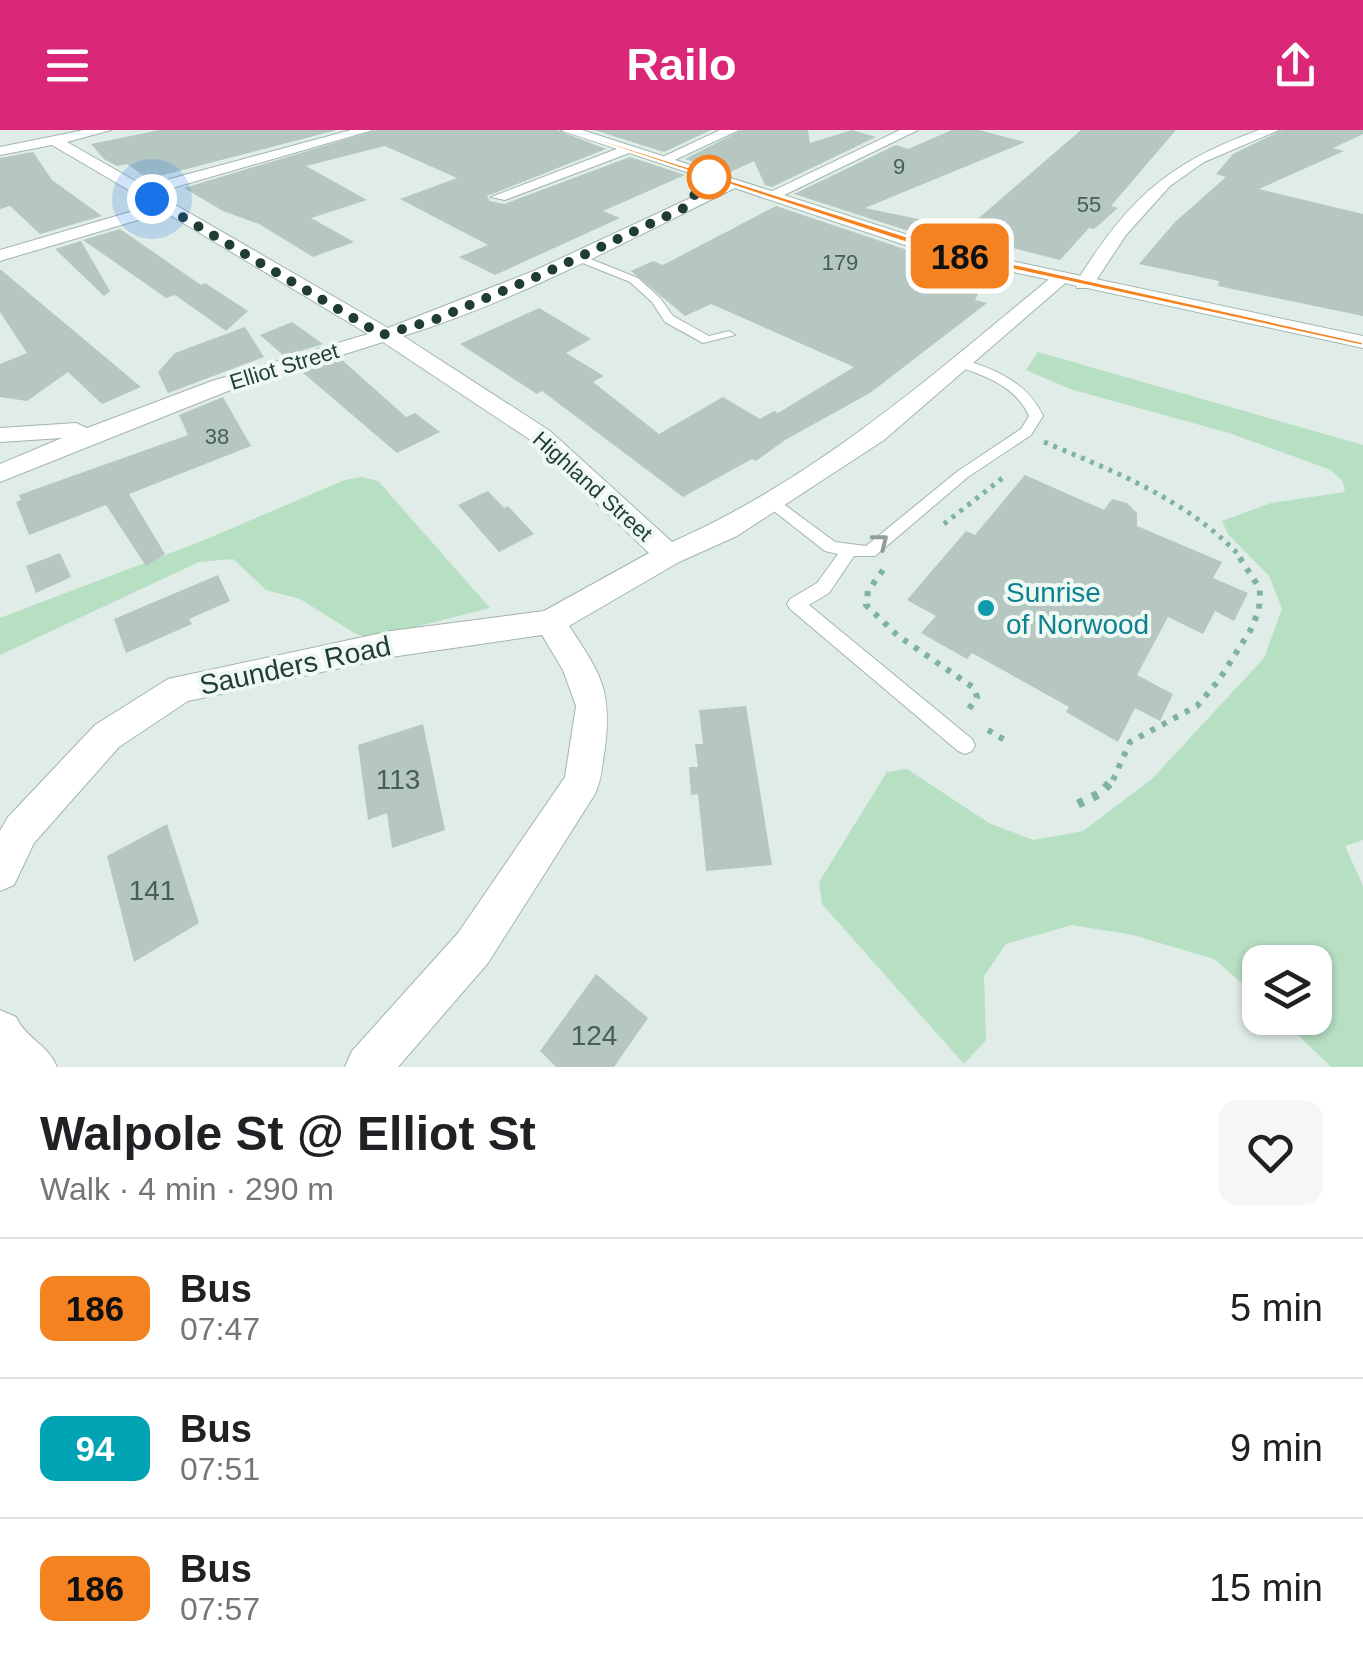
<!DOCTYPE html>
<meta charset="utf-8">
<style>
body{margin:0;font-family:Arial,sans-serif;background:#f6f6f6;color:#202124;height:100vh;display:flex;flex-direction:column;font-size:38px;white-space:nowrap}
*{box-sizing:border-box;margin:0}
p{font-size:32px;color:#757577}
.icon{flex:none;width:55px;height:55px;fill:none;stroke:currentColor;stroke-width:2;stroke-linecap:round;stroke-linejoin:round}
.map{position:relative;height:937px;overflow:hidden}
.details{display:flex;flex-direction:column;background:#fff;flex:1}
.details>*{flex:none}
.badge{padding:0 20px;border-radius:15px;font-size:35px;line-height:65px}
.controls{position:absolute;left:1242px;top:815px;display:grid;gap:20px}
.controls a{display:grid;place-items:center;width:90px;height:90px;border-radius:20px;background:#fff;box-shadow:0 2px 8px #0004;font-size:50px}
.you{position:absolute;width:50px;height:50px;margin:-25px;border:8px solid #fff;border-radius:50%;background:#1a73e8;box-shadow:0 0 0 15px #1a73e833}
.map>.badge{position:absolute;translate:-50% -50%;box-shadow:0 0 0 5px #fff}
.round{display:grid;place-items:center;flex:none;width:105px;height:105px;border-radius:20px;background:#f6f6f6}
.head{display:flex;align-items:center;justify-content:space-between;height:170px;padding:0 40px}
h1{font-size:48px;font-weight:800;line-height:75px}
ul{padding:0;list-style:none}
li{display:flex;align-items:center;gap:30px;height:140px;padding:0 40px;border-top:2px solid #e0e0e0}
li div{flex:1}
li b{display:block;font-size:38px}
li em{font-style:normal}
li .badge{min-width:110px;font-weight:700;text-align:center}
header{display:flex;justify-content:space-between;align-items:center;height:130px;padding:0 40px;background:#db2777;color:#fff;font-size:45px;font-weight:800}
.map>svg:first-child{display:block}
.green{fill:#b7dfc2}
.building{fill:#b5c7c0}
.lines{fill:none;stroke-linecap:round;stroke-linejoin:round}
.lane-casing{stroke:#a2b4ae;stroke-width:2}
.street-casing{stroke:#a2b4ae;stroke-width:2}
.secondary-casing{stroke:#9db8af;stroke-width:2}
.path-far2{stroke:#7eb2a2;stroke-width:5;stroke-dasharray:4 6;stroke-linecap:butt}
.path-far1{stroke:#7eb2a2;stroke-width:6;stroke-dasharray:5 8;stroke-linecap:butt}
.path{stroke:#7eb2a2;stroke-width:9;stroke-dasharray:6 10;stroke-linecap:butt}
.lane{fill:#fff;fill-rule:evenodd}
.street{fill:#fff;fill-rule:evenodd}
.secondary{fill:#fff;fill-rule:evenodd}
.oneway{stroke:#8f9e9a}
.line{fill:#f58220;stroke:#fff;stroke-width:2.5}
.walk{stroke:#1f3d36;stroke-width:10;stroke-dasharray:0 18}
.stop-dot{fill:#fff;stroke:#f58220;stroke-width:5}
.culture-dot{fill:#0f9aa8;stroke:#f0f8f4;stroke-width:4}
.labels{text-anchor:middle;stroke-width:8;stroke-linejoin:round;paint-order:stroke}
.number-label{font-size:22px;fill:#446058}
.far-street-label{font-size:22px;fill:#1f3d36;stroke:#f0f8f4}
.culture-label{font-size:28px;fill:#0d838f;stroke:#f0f8f4;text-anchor:start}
.street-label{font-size:28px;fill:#1f3d36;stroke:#f0f8f4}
.near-number-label{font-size:28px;fill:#446058}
</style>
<header><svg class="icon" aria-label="menu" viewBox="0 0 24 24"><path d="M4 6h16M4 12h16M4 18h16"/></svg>Railo<svg class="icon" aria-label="share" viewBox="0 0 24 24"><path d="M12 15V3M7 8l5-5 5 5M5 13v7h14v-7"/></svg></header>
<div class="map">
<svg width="1363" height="937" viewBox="0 0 1363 937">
<rect width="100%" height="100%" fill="#e0ece7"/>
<path class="green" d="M1038 222 1363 315V710L1345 716 1363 756V937H1331L1281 888H1315V832H1260V869L1214 829 1133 805 1072 795 1006 814 984 846 986 910 964 934 822 774 819 752 887 642 907 639 989 693 1033 710 1083 701 1152 649 1264 528 1282 479 1269 446 1228 404 1222 391 1271 373 1345 362 1343 352 1331 340 1229 303 1070 259 1026 240Z
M362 347 378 351 490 478 372 508 356 504 300 469 266 460 233 429 199 432 0 525V488L202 411 345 350Z"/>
<path class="building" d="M160 0H337L148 49 127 34 117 36 104 29 91 14Z
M377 0H557L606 19 487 66 490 71 504 74 630 27 685 45 603 81 620 88 495 145 459 127 488 115 400 69 457 48 385 16 306 36 367 70 311 88 354 112 313 127 259 94 223 81 184 58Z
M594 0H711L664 22Z
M742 0H808L810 13 852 0 876 7 772 57 765 55 754 31 728 43 685 29Z
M952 0H979L1025 12 865 78 966 99 1081 0H1176L1111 76 1118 78 1094 99 1089 98 1060 130 1001 115 996 124 946 113 794 64 896 15 908 19Z
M1282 0H1363V4L1333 18 1344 21 1259 59 1363 84V186L1218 156 1219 151 1139 134 1175 92 1226 47 1216 44 1233 24Z
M33 22 52 50 102 86 40 104 10 76 0 79V28Z
M776 76 934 129 989 141 975 170 987 173 870 263 785 310 756 331 752 329 683 367 542 261 537 264 460 214 539 178 591 209 566 223 604 246 593 252 659 304 723 267 760 289 774 281 778 283 854 237 711 174 685 186 631 141 653 131 663 135Z
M120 99 201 155 205 153 248 181 226 201 175 165 166 168 83 110Z
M81 111 110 161 104 166 55 119Z
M0 139 141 257 102 274 68 242 27 271 0 267V234L27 223 0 182Z
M292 192 323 214 284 226 260 205Z
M245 197 264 227 168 263 158 242 175 223Z
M341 229 406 287 415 283 440 302 397 323 302 242Z
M223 267 251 316 129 364 165 424 146 436 106 375 29 405 16 372 21 370 19 365 188 305 179 285Z
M1025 345 1104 380 1112 369 1127 373 1137 383V396L1222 432 1213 448 1248 463 1234 491 1215 481 1203 504 1168 487 1137 545 1173 564 1160 591 1135 578 1118 612 1066 582 1069 577 972 523 967 529 921 503 936 486 907 470 966 401 975 405Z
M488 361 504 378 508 376 534 404 499 422 458 375Z
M60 423 71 447 36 463 26 436Z
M218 445 230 471 189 489 192 494 126 523 114 489Z
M746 576 772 735 706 741 698 664 691 665 689 637H698L695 614H703L699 580Z
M423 594 445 700 392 718 387 683 368 690 358 615Z
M167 694 199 793 134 832 107 726Z
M596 844 648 888 614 937H556L540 921Z"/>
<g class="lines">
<defs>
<path id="lane" d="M575 126H583L638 148 660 168 673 186 709 206 729 201 735 205 703 213 665 192 652 172 630 152 575 130Z
M961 229C995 239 1027 252 1043 286L1031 305 968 347 875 426H854L829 463 809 475 972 609 975 615 972 621 965 624 958 621 790 479 787 474 790 469 817 453 838 424 825 421 761 371 764 367H774L835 412 866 416 958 341 1021 299 1029 286C1016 256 985 246 957 236V230Z"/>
<path id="street" d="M84 0H111L67 12 144 56 351 0H373L155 63 388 198 536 140 727 51H737V57C628 110 519 170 403 206L550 301 672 412C816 349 934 244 1054 145L1061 143 1070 149 884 310 737 406 679 432 569 496C601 544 612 560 605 618 602 634 602 649 595 664L488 833 398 937H345L352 921 458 803 565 647 576 576 563 540 542 505 391 527 188 571 119 617 34 713 14 755 0 761V701L8 687 95 595 168 549 391 501 544 481 649 423 532 311 383 212 228 261 0 352V334L62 308 0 312V298L76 293 87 298 212 251 368 204 165 82 0 131V120L154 75 52 15 0 25V17Z
M720 0H739L666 34 654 31Z
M900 0H918L774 70 760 67Z
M1259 0H1279L1204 32 1170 56 1126 105 1091 158H1077L1075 154C1128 70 1165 34 1259 0Z
M627 15 634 19 632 22 505 70 491 67Z
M0 880 16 887C26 909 48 914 57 937H0Z"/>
<path id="secondary" d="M561 0H582L945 117 1363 206V218L935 125Z"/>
</defs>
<use href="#lane" class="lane-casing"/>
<use href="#street" class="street-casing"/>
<use href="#secondary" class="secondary-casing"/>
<path class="path-far2" d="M1044 312C1115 342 1184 368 1238 424
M944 394 1005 346"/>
<path class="path-far1" d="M883 440 868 461 866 475 897 505 974 558 977 567 967 582
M988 600 1008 612
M1113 650 1130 612 1197 576 1219 550 1250 501 1259 480 1260 459 1236 422"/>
<path class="path" d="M1078 674 1101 663 1115 647"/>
<use href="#lane" class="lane"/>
<use href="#street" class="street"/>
<use href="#secondary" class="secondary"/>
</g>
<defs><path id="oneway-chevron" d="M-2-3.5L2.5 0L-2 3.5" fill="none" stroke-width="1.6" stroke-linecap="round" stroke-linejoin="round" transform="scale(2.5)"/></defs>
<use class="oneway" href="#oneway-chevron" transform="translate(881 411) rotate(-38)"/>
<path class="line" d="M564 0H571L944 118 1363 212V216L937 123Z"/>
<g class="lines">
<path class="walk" d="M152 69 382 205 434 190 543 144 684 78 709 47"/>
</g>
<circle class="stop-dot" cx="709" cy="47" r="20"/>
<circle class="culture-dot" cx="986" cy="478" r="10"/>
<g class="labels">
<g class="number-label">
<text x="899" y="44">9</text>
<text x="1089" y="82">55</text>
<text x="840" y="140">179</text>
<text x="217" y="314">38</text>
</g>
<g class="far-street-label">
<text transform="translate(284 236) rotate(-17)" y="8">Elliot Street</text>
<text transform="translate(593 356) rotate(42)" y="8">Highland Street</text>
</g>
<g class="culture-label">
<text x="1006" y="472">Sunrise<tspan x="1006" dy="32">of Norwood</tspan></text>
</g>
<g class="street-label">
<text transform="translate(295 535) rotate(-12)" y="10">Saunders Road</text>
</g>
<g class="near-number-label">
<text x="398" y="659">113</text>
<text x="152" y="770">141</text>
<text x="594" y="915">124</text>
</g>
</g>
</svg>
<div class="controls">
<a><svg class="icon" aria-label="layers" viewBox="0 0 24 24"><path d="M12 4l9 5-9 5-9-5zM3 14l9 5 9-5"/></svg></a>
</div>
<div class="you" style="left:152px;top:69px"></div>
<b class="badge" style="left:960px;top:126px;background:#f58220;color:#111">186</b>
</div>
<section class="details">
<div class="head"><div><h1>Walpole St @ Elliot St</h1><p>Walk · 4 min · 290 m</p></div><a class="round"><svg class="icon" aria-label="heart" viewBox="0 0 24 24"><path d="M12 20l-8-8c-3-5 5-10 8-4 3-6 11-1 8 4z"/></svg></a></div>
<ul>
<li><span class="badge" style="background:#f58220;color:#111">186</span><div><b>Bus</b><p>07:47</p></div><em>5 min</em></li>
<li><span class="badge" style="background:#00a3b4;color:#fff">94</span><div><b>Bus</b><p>07:51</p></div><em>9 min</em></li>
<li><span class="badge" style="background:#f58220;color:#111">186</span><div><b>Bus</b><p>07:57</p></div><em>15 min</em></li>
</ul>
</section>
